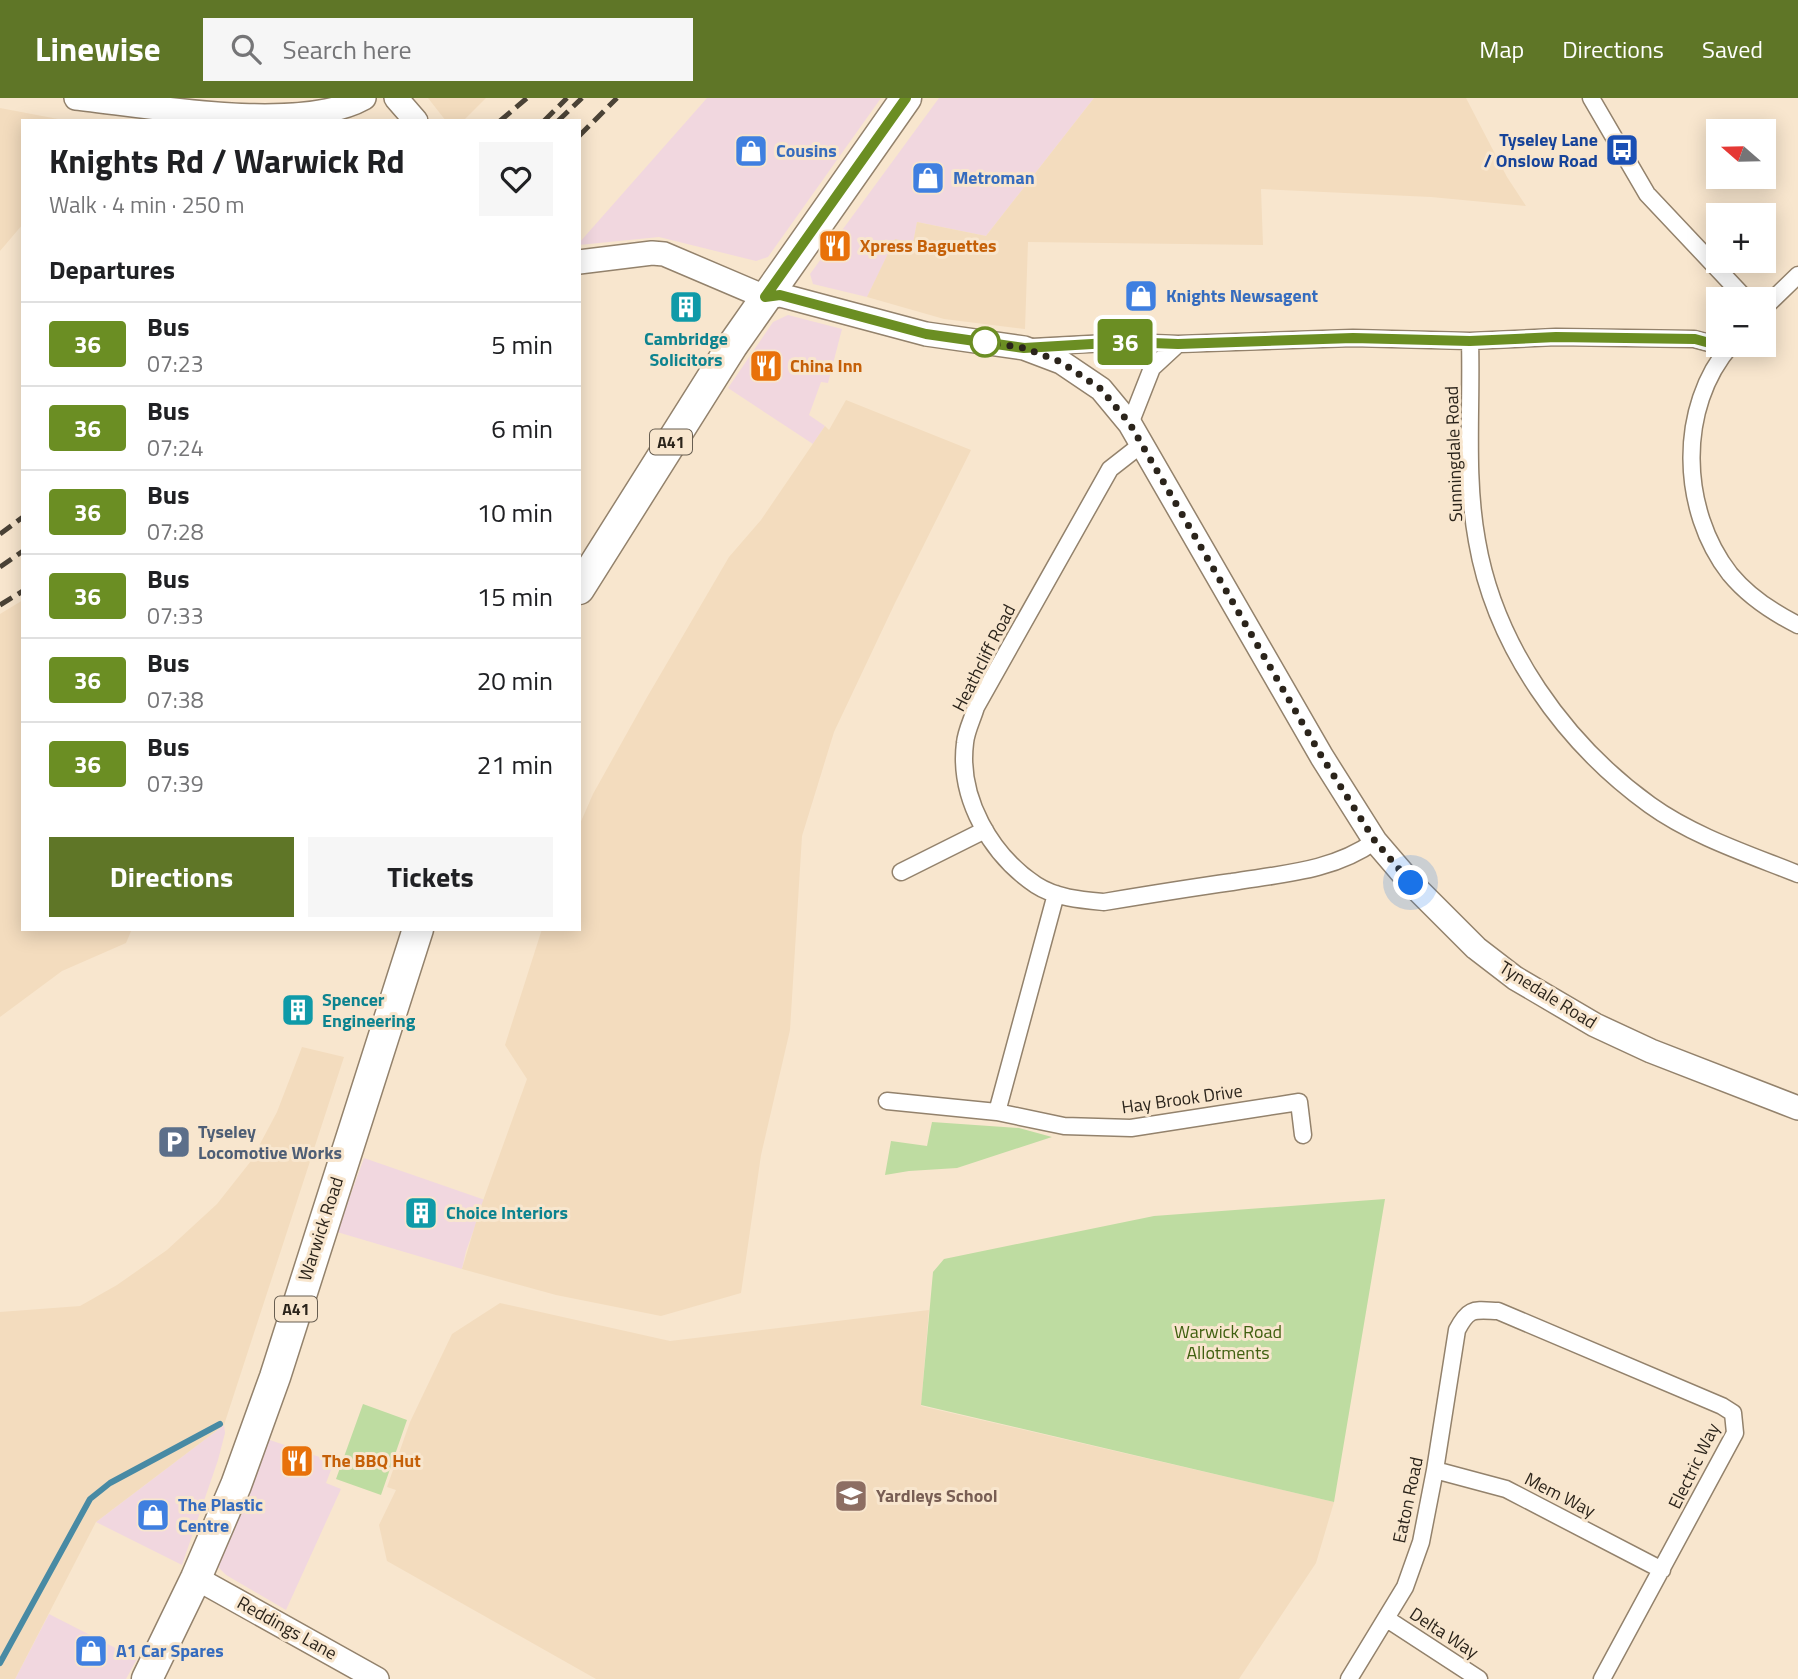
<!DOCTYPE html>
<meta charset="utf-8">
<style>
body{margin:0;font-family:"Titillium Web",sans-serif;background:#f6f6f6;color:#202124;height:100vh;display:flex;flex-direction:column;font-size:26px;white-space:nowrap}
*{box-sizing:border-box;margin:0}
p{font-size:23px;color:#757577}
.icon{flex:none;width:38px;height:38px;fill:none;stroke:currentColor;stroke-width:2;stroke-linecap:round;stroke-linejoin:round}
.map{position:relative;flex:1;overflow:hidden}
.details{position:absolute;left:21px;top:21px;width:560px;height:812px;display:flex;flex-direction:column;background:#fff;border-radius:0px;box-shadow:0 4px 18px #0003}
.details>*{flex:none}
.badge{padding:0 14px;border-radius:5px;font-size:24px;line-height:46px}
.needle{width:46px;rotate:290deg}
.tools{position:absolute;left:1706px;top:21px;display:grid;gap:14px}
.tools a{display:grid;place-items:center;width:70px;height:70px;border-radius:0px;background:#fff;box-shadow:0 4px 18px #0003;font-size:35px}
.you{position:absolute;width:35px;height:35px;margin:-18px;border:5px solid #fff;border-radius:50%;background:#1a73e8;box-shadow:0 0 0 10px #1a73e833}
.map>.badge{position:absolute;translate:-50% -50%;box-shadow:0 0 0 4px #fff}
h2{padding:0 28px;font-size:26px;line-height:63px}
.round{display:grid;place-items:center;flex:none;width:74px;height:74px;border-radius:0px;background:#f6f6f6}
.summary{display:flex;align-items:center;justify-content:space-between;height:119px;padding:0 28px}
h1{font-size:33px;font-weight:700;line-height:52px}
.primary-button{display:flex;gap:14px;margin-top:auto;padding:14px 28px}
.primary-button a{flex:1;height:80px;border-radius:0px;background:#5f7627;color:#fff;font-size:28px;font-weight:700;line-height:80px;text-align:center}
.primary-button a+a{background:#f6f6f6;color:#202124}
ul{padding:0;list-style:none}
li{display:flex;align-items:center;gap:21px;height:84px;padding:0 28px;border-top:2px solid #e0e0e0}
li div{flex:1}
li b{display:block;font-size:26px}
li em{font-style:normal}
li .badge{min-width:77px;font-weight:700;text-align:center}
header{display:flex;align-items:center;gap:42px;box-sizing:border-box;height:98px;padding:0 35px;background:#5f7627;color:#fff}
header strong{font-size:33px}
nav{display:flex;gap:38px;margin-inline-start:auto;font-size:24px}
.search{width:490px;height:63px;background:#f6f6f6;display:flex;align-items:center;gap:18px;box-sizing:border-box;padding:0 24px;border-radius:0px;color:#757577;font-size:26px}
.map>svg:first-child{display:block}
.commercial{fill:#f1d7df}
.built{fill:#f3dcbe}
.green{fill:#bedca1}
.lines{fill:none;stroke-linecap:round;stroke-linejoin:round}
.stream{stroke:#488aa4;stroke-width:6}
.street-casing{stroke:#93826c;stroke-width:19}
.secondary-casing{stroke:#93826c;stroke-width:26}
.highway-casing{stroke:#93826c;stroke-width:33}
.street{stroke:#fff;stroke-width:16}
.secondary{stroke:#fff;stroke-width:23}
.highway{stroke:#fff;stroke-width:30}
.rail{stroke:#4a4236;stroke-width:5;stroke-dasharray:14 7;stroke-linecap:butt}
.line-casing{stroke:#fff;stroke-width:16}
.line{stroke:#6b8e23;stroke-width:10}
.walk{stroke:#2b241b;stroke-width:7;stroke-dasharray:0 12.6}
.stop-dot{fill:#fff;stroke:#6b8e23;stroke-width:3.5}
.labels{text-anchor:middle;stroke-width:6;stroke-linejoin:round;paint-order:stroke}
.shield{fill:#f8e6ce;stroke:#685e51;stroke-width:2}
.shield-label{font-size:16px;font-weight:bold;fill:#2b241b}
.transit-label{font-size:18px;font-weight:bold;fill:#164399;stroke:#f8e6ce;text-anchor:end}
.shop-label{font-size:18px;font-weight:bold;fill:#366cbe;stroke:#f8e6ce;text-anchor:start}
.food-label{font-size:18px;font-weight:bold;fill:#c56008;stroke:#f8e6ce;text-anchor:start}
.culture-label{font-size:18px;font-weight:bold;fill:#0d838f;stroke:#f8e6ce;text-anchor:start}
.street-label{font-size:18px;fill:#2b241b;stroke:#f8e6ce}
.service-label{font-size:18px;font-weight:bold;fill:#4e5e75;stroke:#f8e6ce;text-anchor:start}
.park-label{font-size:18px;fill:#406010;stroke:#f8e6ce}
.education-label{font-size:18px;font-weight:bold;fill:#785e54;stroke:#f8e6ce;text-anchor:start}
</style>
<header>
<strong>Linewise</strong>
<div class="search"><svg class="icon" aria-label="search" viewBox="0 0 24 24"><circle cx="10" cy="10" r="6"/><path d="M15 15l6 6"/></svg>Search here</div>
<nav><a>Map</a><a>Directions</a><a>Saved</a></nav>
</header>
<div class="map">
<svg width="1798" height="1581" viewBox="0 0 1798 1581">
<rect width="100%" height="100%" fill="#f8e6ce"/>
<path class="commercial" d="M707 0H881L768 159 756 163 659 139 579 147V145Z
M939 0H1094L986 138 917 124 913 146 895 142 867 199 813 186 810 176Z
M788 217 842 231 828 285 821 284 809 317 825 328 813 346 728 290 773 224Z
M364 1060 485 1102 466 1153 462 1171 337 1134Z
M224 1327 225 1335 218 1362 182 1467 96 1424Z
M267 1341 334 1364 326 1385 341 1391 286 1512 226 1477 218 1469Z
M49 1516 137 1561 126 1581H15Z"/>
<path class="built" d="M428 0H486L463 23H446Z
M1094 0H1466L1507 79 1526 108 1431 99 1261 91 1263 147 1028 144 1025 231 944 221 867 199 895 141 913 145 917 124 986 138Z
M0 10 58 21 23 23V126L0 153Z
M846 302 971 352 895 505 834 634 802 738 790 932 761 1057 741 1195 661 1218 556 1197 462 1171 480 1111 527 981 505 947 542 831H579V728L593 696 646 601 729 459 761 422 825 328 829 332Z
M23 502V831H132L126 845 62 873 0 919V516Z
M302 949 344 959 224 1327 96 1424 15 1581H0V1214L80 1208 117 1187 167 1152 217 1106 251 1063 277 1014Z
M500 1205 670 1243 929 1212 921 1308 1334 1404 1316 1465 1239 1581H596L387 1463 379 1427 396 1392 387 1389 410 1324 452 1236Z"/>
<path class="green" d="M932 1024 1019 1030 1052 1039 957 1070 909 1073 885 1077 891 1043 927 1048Z
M1385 1101 1334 1404 921 1307 933 1174 944 1161 1154 1118Z
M363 1306 407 1322 381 1397 336 1381Z"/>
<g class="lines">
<path class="stream" d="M0 1565 90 1401 110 1385 220 1326"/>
<defs>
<path id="street" d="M1591 0 1647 96 1746 201
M1764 210 1798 177
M1470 243C1472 309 1465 378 1477 443 1495 548 1564 645 1650 707 1693 738 1748 756 1798 776
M1731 247C1677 309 1680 412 1730 476 1749 499 1772 514 1798 527
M1032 249 1126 244 1178 246 1353 240 1470 243 1556 239 1694 241 1728 250
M1130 326 1152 270 1178 246
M1142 346 1110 371 976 609C973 620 966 633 965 645 958 700 991 757 1036 787 1056 800 1081 802 1104 804 1146 797 1189 790 1232 784 1281 776 1334 773 1375 743
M901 774 985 732
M887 1003 997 1014 1064 1028 1131 1030 1299 1004 1303 1037
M997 1014 1056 796
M1435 1372 1506 1391 1662 1472
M1387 1521 1479 1581
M1349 1581 1405 1489 1421 1444 1435 1372 1457 1232C1469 1209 1474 1212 1498 1213L1722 1308 1733 1315 1735 1335 1602 1581"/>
<path id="secondary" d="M76 0C149 8 300 36 364 0
M396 0 416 23
M579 164 652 155 664 156 765 199 780 197 926 236 1024 250 1061 264 1101 291 1130 326 1322 659 1375 743 1411 785 1476 850 1515 880 1595 927 1651 953 1798 1010
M196 1480 377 1581"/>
<path id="highway" d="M579 491 732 248 906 0
M147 1581 196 1480 236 1387 275 1279 418 831"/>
</defs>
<use href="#street" class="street-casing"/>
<use href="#secondary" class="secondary-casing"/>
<use href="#highway" class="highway-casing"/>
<use href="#street" class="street"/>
<use href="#secondary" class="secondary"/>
<use href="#highway" class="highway"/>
<path class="rail" d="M500 23 527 0
M544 23 567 0
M558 23 582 0
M579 38 617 0
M0 436 23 419
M0 469 23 453
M0 507 23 493"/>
</g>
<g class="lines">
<defs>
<path id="line" d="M906 0 765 199 780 197 926 236 1024 250 1126 244 1178 246 1353 240 1470 243 1556 239 1695 241 1728 250 1731 247"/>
</defs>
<use href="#line" class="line-casing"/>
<use href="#line" class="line"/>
<path class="walk" d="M985 244 1024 250 1061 264 1101 291 1130 326 1322 659 1375 743 1411 785"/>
</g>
<defs>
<symbol id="bus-square" viewBox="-11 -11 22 22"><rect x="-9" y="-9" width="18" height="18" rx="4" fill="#1a4fb4" stroke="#f8e6ce"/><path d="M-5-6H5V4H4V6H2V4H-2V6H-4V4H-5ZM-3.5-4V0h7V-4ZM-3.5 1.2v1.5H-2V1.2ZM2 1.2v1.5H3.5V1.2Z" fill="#fff"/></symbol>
<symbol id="shop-square" viewBox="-11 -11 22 22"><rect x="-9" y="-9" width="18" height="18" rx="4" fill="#3f7fe0" stroke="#f8e6ce"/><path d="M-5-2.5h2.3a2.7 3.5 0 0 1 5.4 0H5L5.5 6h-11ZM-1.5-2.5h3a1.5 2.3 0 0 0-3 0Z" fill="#fff"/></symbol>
<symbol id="restaurant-square" viewBox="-11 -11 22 22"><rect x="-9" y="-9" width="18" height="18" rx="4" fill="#e8710a" stroke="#f8e6ce"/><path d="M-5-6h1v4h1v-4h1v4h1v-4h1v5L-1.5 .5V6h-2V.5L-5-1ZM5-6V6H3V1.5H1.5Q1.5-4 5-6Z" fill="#fff"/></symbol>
<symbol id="building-square" viewBox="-11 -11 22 22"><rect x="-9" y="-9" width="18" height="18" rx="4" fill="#0f9aa8" stroke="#f8e6ce"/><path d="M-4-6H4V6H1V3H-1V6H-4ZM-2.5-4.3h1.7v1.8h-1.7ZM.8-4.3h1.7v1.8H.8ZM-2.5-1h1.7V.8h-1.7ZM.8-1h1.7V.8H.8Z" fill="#fff"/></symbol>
<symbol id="parking-square" viewBox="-11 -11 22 22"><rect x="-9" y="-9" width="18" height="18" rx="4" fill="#5c6f8a" stroke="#f8e6ce"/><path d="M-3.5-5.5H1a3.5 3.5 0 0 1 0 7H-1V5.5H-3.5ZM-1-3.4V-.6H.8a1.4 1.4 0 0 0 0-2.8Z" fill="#fff"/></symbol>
<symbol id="school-square" viewBox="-11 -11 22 22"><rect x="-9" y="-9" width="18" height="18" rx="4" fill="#8d6e63" stroke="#f8e6ce"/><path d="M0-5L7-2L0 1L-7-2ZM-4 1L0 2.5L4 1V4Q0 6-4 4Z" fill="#fff"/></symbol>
</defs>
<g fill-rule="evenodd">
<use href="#bus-square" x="1603" y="33" width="38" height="38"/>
<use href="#shop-square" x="732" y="34" width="38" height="38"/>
<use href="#shop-square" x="909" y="61" width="38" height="38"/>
<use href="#restaurant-square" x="816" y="129" width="38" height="38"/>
<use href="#shop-square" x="1122" y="179" width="38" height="38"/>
<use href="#building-square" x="667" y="190" width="38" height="38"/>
<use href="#restaurant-square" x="747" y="249" width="38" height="38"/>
<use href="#building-square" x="279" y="893" width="38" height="38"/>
<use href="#parking-square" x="155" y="1025" width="38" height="38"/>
<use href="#building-square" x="402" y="1096" width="38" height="38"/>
<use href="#restaurant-square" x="278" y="1344" width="38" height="38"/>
<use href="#school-square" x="832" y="1379" width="38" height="38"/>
<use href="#shop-square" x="134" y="1398" width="38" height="38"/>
<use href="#shop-square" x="72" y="1534" width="38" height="38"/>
</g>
<circle class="stop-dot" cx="985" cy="244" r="14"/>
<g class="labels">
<g class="shield">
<rect x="650" y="331.5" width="42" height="25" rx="5"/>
<rect x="275" y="1198.5" width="42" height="25" rx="5"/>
</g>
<g class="shield-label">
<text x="671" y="350">A41</text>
<text x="296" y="1217">A41</text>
</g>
<g class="transit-label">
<text x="1598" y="48">Tyseley Lane<tspan x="1598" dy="21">/ Onslow Road</tspan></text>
</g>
<g class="shop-label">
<text x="776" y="59">Cousins</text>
<text x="953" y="86">Metroman</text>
<text x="1166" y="204">Knights Newsagent</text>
<text x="178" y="1413">The Plastic<tspan x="178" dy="21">Centre</tspan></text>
<text x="116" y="1559">A1 Car Spares</text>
</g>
<g class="food-label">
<text x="860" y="154">Xpress Baguettes</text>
<text x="790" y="274">China Inn</text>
<text x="322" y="1369">The BBQ Hut</text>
</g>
<g class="culture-label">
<text x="686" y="247" text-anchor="middle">Cambridge<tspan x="686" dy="21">Solicitors</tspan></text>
<text x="322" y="908">Spencer<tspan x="322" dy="21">Engineering</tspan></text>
<text x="446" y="1121">Choice Interiors</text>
</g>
<g class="street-label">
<text transform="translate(1454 356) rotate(-92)" y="6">Sunningdale Road</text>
<text transform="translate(984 560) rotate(-63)" y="6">Heathcliff Road</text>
<text transform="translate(1548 897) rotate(32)" y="6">Tynedale Road</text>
<text transform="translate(1182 1001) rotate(-8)" y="6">Hay Brook Drive</text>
<text transform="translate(321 1131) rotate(-72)" y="6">Warwick Road</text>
<text transform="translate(1694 1368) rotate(-64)" y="6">Electric Way</text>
<text transform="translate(1560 1397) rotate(27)" y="6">Mem Way</text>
<text transform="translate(1408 1402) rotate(-78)" y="6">Eaton Road</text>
<text transform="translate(287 1530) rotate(29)" y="6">Reddings Lane</text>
<text transform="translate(1444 1535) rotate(33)" y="6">Delta Way</text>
</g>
<g class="service-label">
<text x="198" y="1040">Tyseley<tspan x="198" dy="21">Locomotive Works</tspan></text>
</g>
<g class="park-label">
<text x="1228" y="1240">Warwick Road<tspan x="1228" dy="21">Allotments</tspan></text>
</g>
<g class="education-label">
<text x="876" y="1404">Yardleys School</text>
</g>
</g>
</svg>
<div class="tools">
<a><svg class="needle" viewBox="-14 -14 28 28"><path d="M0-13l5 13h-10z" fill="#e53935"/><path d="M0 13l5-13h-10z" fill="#757577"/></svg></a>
<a>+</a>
<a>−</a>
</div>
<div class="you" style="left:1411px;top:785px"></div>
<b class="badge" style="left:1125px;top:244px;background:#6b8e23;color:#fff">36</b>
<section class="details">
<div class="summary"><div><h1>Knights Rd / Warwick Rd</h1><p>Walk · 4 min · 250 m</p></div><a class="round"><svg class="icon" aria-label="heart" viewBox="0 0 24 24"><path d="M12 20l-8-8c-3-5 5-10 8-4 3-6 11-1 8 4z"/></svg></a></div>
<h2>Departures</h2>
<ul>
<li><span class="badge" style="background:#6b8e23;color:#fff">36</span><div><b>Bus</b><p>07:23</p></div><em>5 min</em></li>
<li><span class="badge" style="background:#6b8e23;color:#fff">36</span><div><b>Bus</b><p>07:24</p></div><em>6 min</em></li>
<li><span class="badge" style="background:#6b8e23;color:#fff">36</span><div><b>Bus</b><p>07:28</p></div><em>10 min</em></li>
<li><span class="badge" style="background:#6b8e23;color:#fff">36</span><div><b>Bus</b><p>07:33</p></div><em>15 min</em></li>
<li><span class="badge" style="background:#6b8e23;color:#fff">36</span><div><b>Bus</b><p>07:38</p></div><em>20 min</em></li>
<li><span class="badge" style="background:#6b8e23;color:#fff">36</span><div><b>Bus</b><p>07:39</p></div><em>21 min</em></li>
</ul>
<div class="primary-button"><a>Directions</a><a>Tickets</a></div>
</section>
</div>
